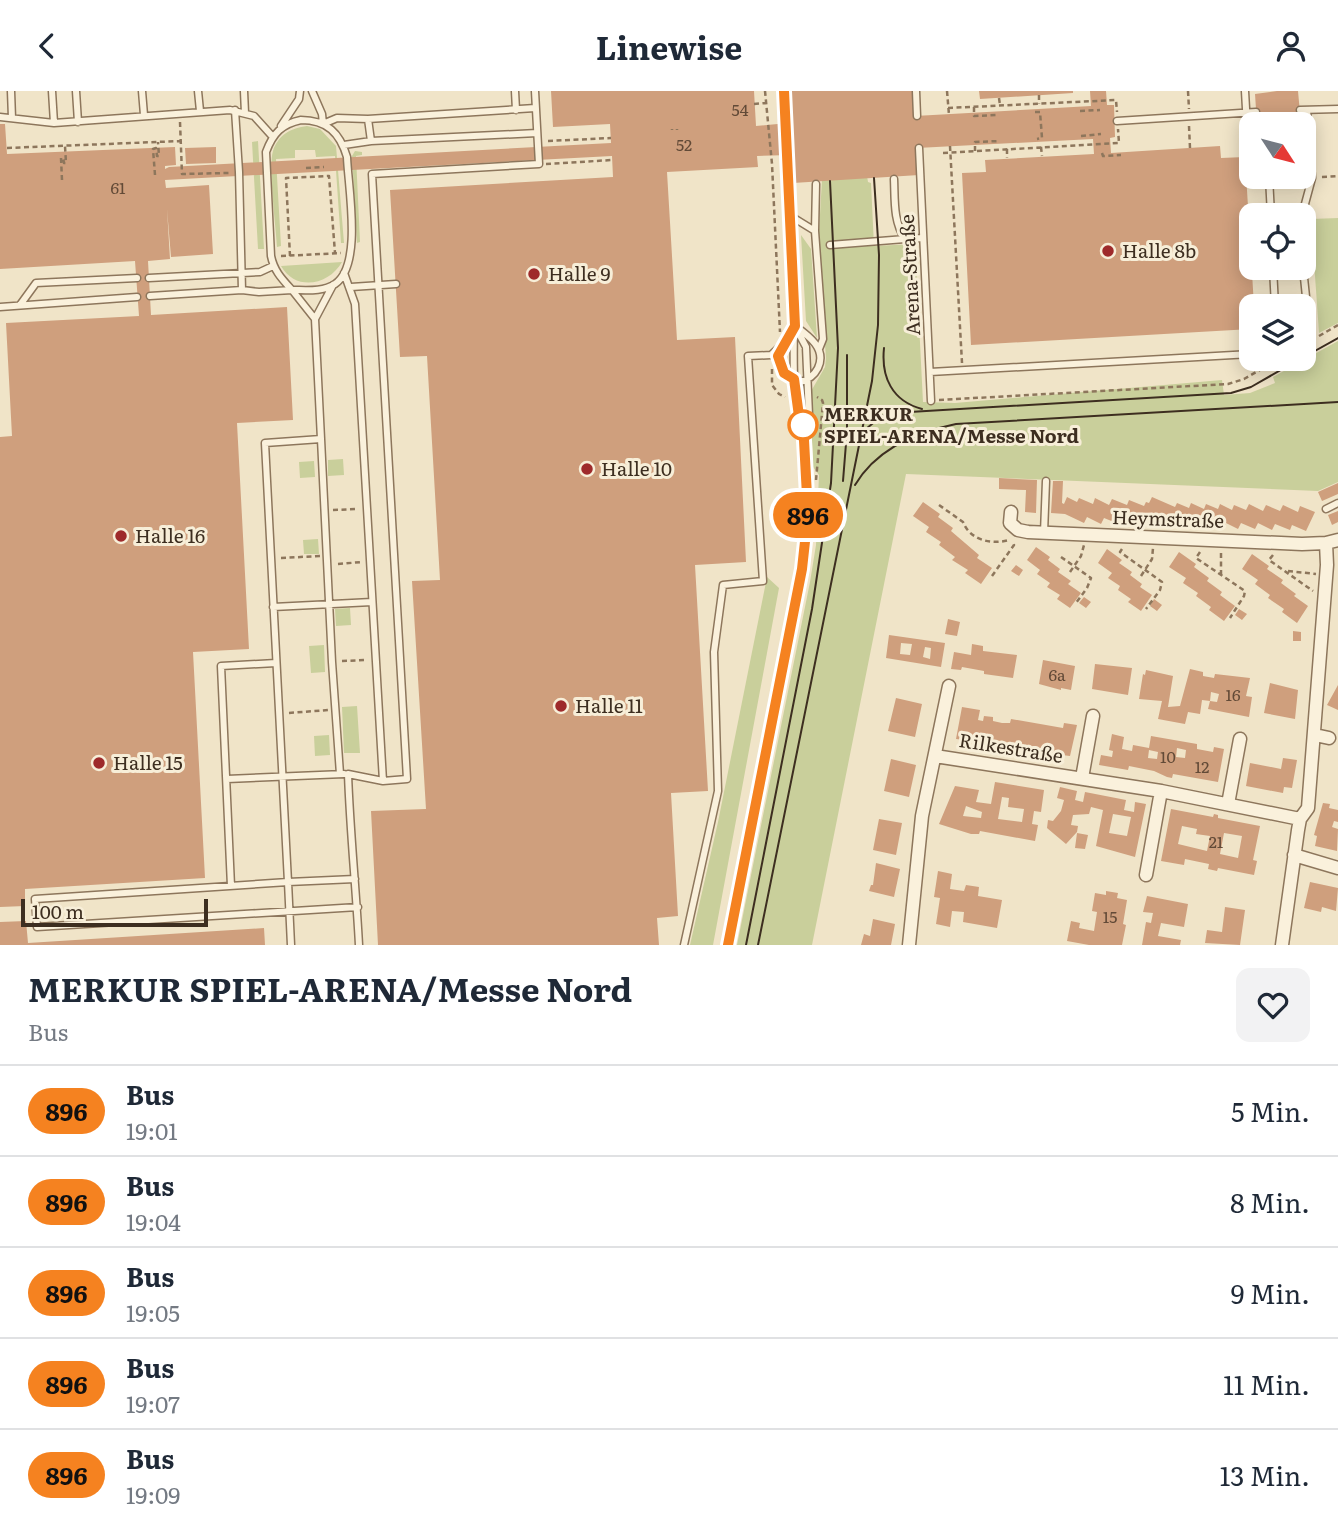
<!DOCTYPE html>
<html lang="de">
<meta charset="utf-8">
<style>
body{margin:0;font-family:Literata,serif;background:#f2f2f3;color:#1f2937;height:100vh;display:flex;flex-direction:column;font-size:26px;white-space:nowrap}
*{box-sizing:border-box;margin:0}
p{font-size:23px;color:#747a83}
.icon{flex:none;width:38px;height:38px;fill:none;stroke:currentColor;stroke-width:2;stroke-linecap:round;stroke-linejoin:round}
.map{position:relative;height:854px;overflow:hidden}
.details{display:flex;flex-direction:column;background:#fff;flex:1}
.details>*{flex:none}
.badge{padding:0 14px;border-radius:23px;font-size:24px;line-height:46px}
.needle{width:46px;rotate:126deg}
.buttons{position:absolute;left:1239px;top:21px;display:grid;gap:14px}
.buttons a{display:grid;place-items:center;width:77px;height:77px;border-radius:14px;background:#fff;box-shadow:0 4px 18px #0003;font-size:35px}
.scale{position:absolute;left:21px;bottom:18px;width:187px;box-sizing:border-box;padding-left:7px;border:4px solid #3d2e20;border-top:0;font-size:19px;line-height:24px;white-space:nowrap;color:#3d2e20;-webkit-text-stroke:5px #f7eed8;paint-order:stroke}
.map>.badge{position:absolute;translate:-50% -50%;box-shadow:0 0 0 4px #fff}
.round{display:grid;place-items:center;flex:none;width:74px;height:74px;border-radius:14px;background:#f2f2f3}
.headline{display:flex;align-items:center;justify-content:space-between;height:119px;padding:0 28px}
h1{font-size:33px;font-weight:700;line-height:52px}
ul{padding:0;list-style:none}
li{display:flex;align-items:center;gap:21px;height:91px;padding:0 28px;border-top:2px solid #e0e1e3}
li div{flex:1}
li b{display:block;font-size:26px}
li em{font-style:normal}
li .badge{min-width:77px;font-weight:700;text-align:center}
header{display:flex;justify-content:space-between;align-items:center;height:91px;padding:0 28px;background:#fff;font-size:32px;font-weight:700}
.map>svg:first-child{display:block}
.green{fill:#c9cf9b}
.building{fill:#cf9f7d;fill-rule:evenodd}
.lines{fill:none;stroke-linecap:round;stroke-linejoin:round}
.lane-casing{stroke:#8d765c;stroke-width:9}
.street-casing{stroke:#8d765c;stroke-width:15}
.path{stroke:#8d765c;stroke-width:2.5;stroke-dasharray:5 3.5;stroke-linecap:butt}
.lane{stroke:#faf1dc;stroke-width:6}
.street{stroke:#faf1dc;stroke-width:12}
.tram{stroke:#3d2e20;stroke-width:2}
.line-casing{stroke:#fff;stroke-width:16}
.line{stroke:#f58220;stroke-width:10}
.poi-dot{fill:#9e2a2b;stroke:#f7eed8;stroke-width:2.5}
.stop-dot{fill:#fff;stroke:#f58220;stroke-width:3.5}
.labels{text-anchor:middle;stroke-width:6;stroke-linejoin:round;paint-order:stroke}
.number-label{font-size:16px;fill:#624a37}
.poi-label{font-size:19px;fill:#3d2e20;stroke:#f7eed8;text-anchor:start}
.street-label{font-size:19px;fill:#3d2e20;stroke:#f7eed8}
.stop-label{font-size:19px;font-weight:bold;fill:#3d2e20;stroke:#f7eed8;text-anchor:start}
</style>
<header><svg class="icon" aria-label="back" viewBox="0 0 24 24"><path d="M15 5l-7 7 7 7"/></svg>Linewise<svg class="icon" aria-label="person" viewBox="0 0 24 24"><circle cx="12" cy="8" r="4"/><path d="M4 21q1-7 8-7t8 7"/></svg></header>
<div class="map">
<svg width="1338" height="854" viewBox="0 0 1338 854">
<rect width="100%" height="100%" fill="#f0e4c8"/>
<path class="green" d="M307 35 320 38 336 55 344 152H341L335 65 316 66 315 59H295V67L276 68 281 155 277 156C276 136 268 76 273 60 278 44 291 37 307 35Z
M258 50 264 158H258L252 51Z
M355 60 362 61V64L356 65 360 151 357 152 352 65Z
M867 85 868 91 871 92 874 155 915 153 923 311 955 312 1222 289 1224 304 1250 302 1275 292 1273 286 1338 250V391L1318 400 906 383 812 854H737L810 491 816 454 819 384 813 376 810 302 825 276 826 267 818 159 822 88Z
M1338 127V232L1319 242 1311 128Z
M801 144 811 158 817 247 806 230Z
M342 171C329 194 296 201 281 175Z
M343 368 344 384 328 385V369Z
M314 370 315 386 300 387 299 371Z
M318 448 319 463H304L303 449Z
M767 486 779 497 713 854H690L718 731Z
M350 517 351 534 336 535 335 518Z
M324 554 325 581 311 582 309 555Z
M357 615 360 662H344L342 616Z
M329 644 330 664 315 665 314 645Z"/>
<path class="building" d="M551 0H754L756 35 788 32 786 0H914L915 25 1091 15 1090 0H1106L1107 14H1114L1115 46 1110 47 1111 62 1220 55 1221 67 1245 66 1254 215H1251V238L971 254 962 82 986 81 985 69 1094 63 1093 48 917 57 919 84 793 92 790 64 757 65 758 76 667 81 677 249 735 246 746 471 695 474 708 700 671 702 678 825 657 827 659 854H378L371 720 426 718 412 490 440 489 427 265 400 266 390 99 613 86 612 65 165 89 166 97 209 94 213 163 171 166 167 118 170 168 148 170 151 224 287 216 293 329 237 332 249 558 193 561 205 787 25 798V815L0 816V346L12 345 6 232 139 225 135 170 0 178V33H5L7 63 175 56 176 74 165 75V78L169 76 611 52 610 33 553 36Z
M979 0H1073V2L980 8Z
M1277 0H1298L1301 33H1257L1255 3Z
M216 56V72L186 73 185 57Z
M999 387 1037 389 1036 422 1025 421 1026 399 999 398Z
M1053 390H1063L1062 412 1064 413 1067 406 1077 411 1079 407 1093 413 1095 407 1109 414 1112 408 1127 414 1129 409 1144 415 1146 411 1149 412 1152 406 1175 416 1177 412 1189 417 1191 412 1204 418 1206 413 1218 418 1220 413 1232 419 1234 414 1246 419 1249 413 1263 420 1266 414 1280 420 1283 414 1298 421 1300 415 1315 421 1306 440 1292 434 1290 439 1275 433 1272 439 1258 432 1255 438 1241 432 1238 438 1226 432 1224 437 1212 432 1209 436 1198 431 1195 436 1183 431 1181 435 1169 430 1167 435 1155 430 1153 434 1138 428 1136 434 1121 427 1119 433 1104 427 1101 433 1087 426 1084 432 1065 423 1051 422Z
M1338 392V403L1322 410 1318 401Z
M923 411 940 423 938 426 953 437 951 440 979 464 977 467 992 477 981 493 965 482 968 479 952 469 955 466 939 454 941 451 926 441 929 436 913 425Z
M1338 420V431L1332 434 1328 424Z
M1036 456 1050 466 1048 469 1060 478 1058 481 1071 490 1068 493 1081 502 1070 517 1057 508 1060 504 1047 496 1050 492 1037 483 1040 479 1027 469Z
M1107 458 1122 469 1119 472 1132 481 1130 484 1142 493 1140 496 1152 504 1141 520 1128 511 1131 508 1118 499 1120 495 1108 487 1112 482 1098 472Z
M1179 461 1196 473 1194 476 1209 487 1207 490 1222 501 1220 504 1235 515 1224 530 1209 519 1211 516 1196 505 1198 502 1183 492 1186 487 1169 476Z
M1252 463 1269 475 1267 478 1283 489 1281 492 1296 503 1294 505 1308 515 1297 532 1282 521 1284 518 1268 507 1270 504 1255 493 1258 489 1242 478Z
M1016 474 1023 479 1019 485 1011 480Z
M1084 506 1091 511 1086 517 1079 512Z
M1154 508 1162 514 1157 520 1150 515Z
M1239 518 1247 523 1242 529 1235 524Z
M948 528 960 531 957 545 945 543Z
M1293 540 1301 541V550H1293Z
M889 544 945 552 941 576 886 567ZM901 552 912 553 910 564 900 563ZM925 556 931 557 930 568 923 566Z
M972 553 983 555V560L1017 564 1013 587 984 583V580L962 576 961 579 951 578 954 561 971 564Z
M1043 569 1075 575 1071 599 1061 597V599L1039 593Z
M1095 573 1132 577 1128 604 1092 598Z
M1190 578 1203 581V585L1214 587 1215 583 1250 587 1246 605 1252 606 1249 626 1208 618 1210 610 1202 609 1200 623 1188 621 1185 633 1158 628 1162 610 1139 608 1143 583 1145 584 1146 579 1173 585 1168 616 1180 615ZM1211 601 1219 603 1217 611 1210 610Z
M1270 592 1298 599 1295 628 1264 622Z
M1338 594V619L1327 614Z
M896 607 922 613 915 646 888 640Z
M962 616 980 619 978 629 983 630 984 625 993 626V630L1002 632H1010L1011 628 1063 637 1064 632 1077 634 1070 665 1062 664 1061 667 1017 660 1018 655 999 652 998 657 976 654 978 646 975 645 974 650 956 648Z
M1112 643 1124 646 1122 658 1132 660 1133 654 1149 657 1151 645 1197 653V658L1213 661 1214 656 1224 658 1218 691 1173 683 1172 687 1167 686 1154 680 1129 675 1128 679 1099 674 1101 664 1112 666 1113 660 1109 659ZM1177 657 1186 659 1185 667 1176 666ZM1149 659 1158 661 1157 668 1148 667Z
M1283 667 1297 669 1292 697 1284 696 1283 702 1246 695 1250 672 1281 678Z
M891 668 916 674 909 706 884 700Z
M995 691 1044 699 1041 721 1034 720 1032 733 1038 734 1035 750 980 740 979 743H971L939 733 955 695 979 699 976 711 991 713ZM1002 706 1009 707 1008 716 1024 718 1022 731 998 728ZM966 715 982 721 981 727 963 725Z
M1060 696 1077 700 1075 709 1083 711 1085 701 1126 709 1124 719 1134 721 1135 711 1146 713 1135 766 1096 755 1103 719 1091 716 1089 723 1073 724 1071 734 1078 735 1077 741 1066 753 1047 737 1048 729 1053 730 1061 720 1064 709 1057 707ZM1113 723 1131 726 1127 745 1109 742Z
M1323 712 1330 713 1329 717 1338 719V731L1334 730 1332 736 1338 738 1337 760 1315 755 1317 745 1314 744Z
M1171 718 1213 726 1214 723 1218 724V727L1260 735 1253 769 1257 770 1254 784 1218 777 1217 780 1208 778 1209 773 1185 768 1184 774 1161 770ZM1182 735 1197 738 1196 743 1210 745 1207 760 1178 753ZM1224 742 1242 745 1238 767 1220 763Z
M879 728 902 732 896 764 873 759Z
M1077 742 1088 744 1085 758 1075 757Z
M876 772 900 778 894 806 869 800 871 794H873Z
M938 780 952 783 950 798 964 800 966 794 979 796 978 805 1002 809 997 837 963 831 964 821 952 820 950 836 936 833 940 807 934 806Z
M1310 791 1338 797 1336 820 1322 816 1321 821 1304 817Z
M1106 800 1118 802 1117 807 1127 809 1123 833 1126 834 1122 854H1089L1067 850 1071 830 1080 832 1079 837 1094 840 1097 821 1092 820 1095 802 1106 804Z
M1147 805 1188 813 1184 836 1161 832 1158 845 1181 849 1180 854H1142L1146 831 1151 832 1153 822 1143 821Z
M1225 816 1245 819 1240 854 1205 852 1207 839 1222 841Z
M873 828 895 833 891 854H861L864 843 870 845Z
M26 830 28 852 264 837 265 854H0V831Z"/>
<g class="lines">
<defs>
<path id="lane" d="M11 0 12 27
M52 0 54 32
M76 0 78 31
M142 0 144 24
M198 0 200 20
M244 0 245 22
M312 0 322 23 323 33 337 27 368 28
M515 0 516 19
M916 0 917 25
M1245 0 1248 53H1251
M535 17 368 28 371 50 537 42
M235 19 239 81 242 199
M1300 19 1338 18
M0 26 54 32 230 19 254 25 272 45
M301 29C327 29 340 42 347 66 348 96 363 174 335 193 323 201 306 199 292 199 282 188 274 180 271 165L266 61C273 42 282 33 301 29Z
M1117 30 1256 21
M281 35 299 8 300 0
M344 54 371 50
M919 57 931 310
M1269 86 1271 124
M894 88C895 109 893 130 905 148L923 147
M789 124 815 140 823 248 819 258
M1302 124 1312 87 1307 19
M815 140 816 93
M830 154 905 148
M1273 177 1275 215
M1303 177 1310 244
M344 182 355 213 383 690 348 683C350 740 356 797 359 854
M149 187 260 181 273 175
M333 194 315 228 321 348 265 352 288 791 35 808 37 836 358 816
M351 196 396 193
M150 205 242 199 259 201 292 199 315 228
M20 214 36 192 137 187
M0 216 137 206
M795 235C809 245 827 258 818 277 814 285 808 289 800 291L784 282 778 265Z
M796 237 806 256 809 324 803 331
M930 281 1251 263
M321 348 332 571 340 683
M1326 418 1338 412
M1044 442 1046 390
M273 516 372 511
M227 688 344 683
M383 690 407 688 372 83 539 73 535 0
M231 795 221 575 276 572
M291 854 288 791 355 788
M684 854 718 700 714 561 723 494 763 490 748 265 771 264 784 252
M727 854 802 478 808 423 803 331C788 308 796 229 794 199 791 132 786 66 783 0"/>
<path id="street" d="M1011 421 1010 432 1018 439 1028 441 1302 453 1326 452 1338 449
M1315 644 1329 647
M935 665 1161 700 1300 728
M1082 687 1093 625
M1228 713 1240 648
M1294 764 1338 777
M1146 784 1161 700
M909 854 922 725 949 595
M1282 854 1298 739 1300 728 1308 717 1327 474 1326 452"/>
</defs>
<use href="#lane" class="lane-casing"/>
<use href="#street" class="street-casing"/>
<path class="path" d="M765 0 772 73 780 241
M947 0 949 24
M1188 0 1189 18
M1039 4V13
M999 7 1000 14
M754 13 765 12
M974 16V25L997 24
M948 17 1116 9 1117 21
M1080 20 1100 19
M1035 21H1040L1042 47 1037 48
M180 31 182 83 229 82
M1189 35 1190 57
M677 38V39
M672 39V38
M1081 45 1101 43
M548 50 611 47
M950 55 962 272
M1041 56 1042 65
M7 57 181 50
M1007 58V67
M975 60V51L1000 50
M943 62 1119 52 1118 38
M1102 62 1103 65 1121 64
M546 73 612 69
M306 77 324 76
M155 84 153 58 156 57 157 65H159L158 51
M1322 86 1338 85
M62 89 61 67H63L64 72H66L65 55
M281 165 341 162
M290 165 286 87 329 85 335 162
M1319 245 1338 234
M772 278V294L779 303 785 306
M939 309 1228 293 1244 288 1279 268
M816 389 823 312 822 309 817 306
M939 414 963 431C970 449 991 454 1009 449
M333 419 358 418
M1122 458 1120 461 1162 491 1160 499 1146 518
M1200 461 1196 467 1245 500 1244 505 1230 527
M1221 462V483
M1273 464 1269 469 1313 500
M1061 466 1091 487 1087 497 1076 512
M281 467 320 465
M338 473 362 471
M1288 480 1316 483
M1070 481 1081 465 1084 454
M992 485 1014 454 1013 451
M1141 485 1152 468 1153 457
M342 570 367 569
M289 622 328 619"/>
<use href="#lane" class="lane"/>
<use href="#street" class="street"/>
<path class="tram" d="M884 257C881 286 892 310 922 318
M1304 266 1338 247
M861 342 883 324 893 322 1231 302 1251 296 1300 268
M843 390 847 340V264
M855 394C877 357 916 341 956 333L1338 311
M746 854 812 518 831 392 838 257 830 90
M758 854 872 290 878 234 879 164 874 87"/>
</g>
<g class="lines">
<defs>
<path id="line" d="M728 854 802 478 808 423 803 331 799 325 794 288 784 282 778 265 795 235 784 0"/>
</defs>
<use href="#line" class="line-casing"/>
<use href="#line" class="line"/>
</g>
<g class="poi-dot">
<circle cx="1108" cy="160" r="7"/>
<circle cx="534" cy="183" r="7"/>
<circle cx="587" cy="378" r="7"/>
<circle cx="121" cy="445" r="7"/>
<circle cx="561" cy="615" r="7"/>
<circle cx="99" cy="672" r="7"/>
</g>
<circle class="stop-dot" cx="803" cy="334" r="14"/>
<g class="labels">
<g class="number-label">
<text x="740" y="25">54</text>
<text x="684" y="60">52</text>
<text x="118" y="103">61</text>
<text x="1057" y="590">6a</text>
<text x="1233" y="610">16</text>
<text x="1168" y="672">10</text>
<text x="1202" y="682">12</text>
<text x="1216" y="757">21</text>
<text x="1110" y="832">15</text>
</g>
<g class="poi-label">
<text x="1122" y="167">Halle 8b</text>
<text x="548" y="190">Halle 9</text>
<text x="601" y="385">Halle 10</text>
<text x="135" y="452">Halle 16</text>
<text x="575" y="622">Halle 11</text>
<text x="113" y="679">Halle 15</text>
</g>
<g class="street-label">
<text transform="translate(910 184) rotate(-93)" y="7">Arena-Straße</text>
<text transform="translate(1168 428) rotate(2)" y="7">Heymstraße</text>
<text transform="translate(1011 657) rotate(9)" y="7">Rilkestraße</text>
</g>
<g class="stop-label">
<text x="824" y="330">MERKUR<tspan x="824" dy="22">SPIEL-ARENA/Messe Nord</tspan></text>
</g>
</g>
</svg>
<div class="buttons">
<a><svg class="needle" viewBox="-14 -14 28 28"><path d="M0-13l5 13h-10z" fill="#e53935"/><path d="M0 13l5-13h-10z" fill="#747a83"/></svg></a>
<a><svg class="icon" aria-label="locate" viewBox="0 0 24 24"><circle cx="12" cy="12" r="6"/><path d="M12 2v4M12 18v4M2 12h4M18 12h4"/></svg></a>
<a><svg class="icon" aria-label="layers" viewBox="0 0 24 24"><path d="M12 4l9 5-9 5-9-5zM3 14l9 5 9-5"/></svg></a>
</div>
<div class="scale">100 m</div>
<b class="badge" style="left:808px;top:424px;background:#f58220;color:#111">896</b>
</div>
<section class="details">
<div class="headline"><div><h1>MERKUR SPIEL-ARENA/Messe Nord</h1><p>Bus</p></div><a class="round"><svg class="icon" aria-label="heart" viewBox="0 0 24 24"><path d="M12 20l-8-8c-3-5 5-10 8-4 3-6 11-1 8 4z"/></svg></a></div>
<ul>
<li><span class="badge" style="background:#f58220;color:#111">896</span><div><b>Bus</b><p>19:01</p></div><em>5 Min.</em></li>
<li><span class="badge" style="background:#f58220;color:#111">896</span><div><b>Bus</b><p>19:04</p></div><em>8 Min.</em></li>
<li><span class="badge" style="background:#f58220;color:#111">896</span><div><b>Bus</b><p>19:05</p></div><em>9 Min.</em></li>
<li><span class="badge" style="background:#f58220;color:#111">896</span><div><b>Bus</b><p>19:07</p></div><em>11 Min.</em></li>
<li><span class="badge" style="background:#f58220;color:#111">896</span><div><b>Bus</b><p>19:09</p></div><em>13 Min.</em></li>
</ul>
</section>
